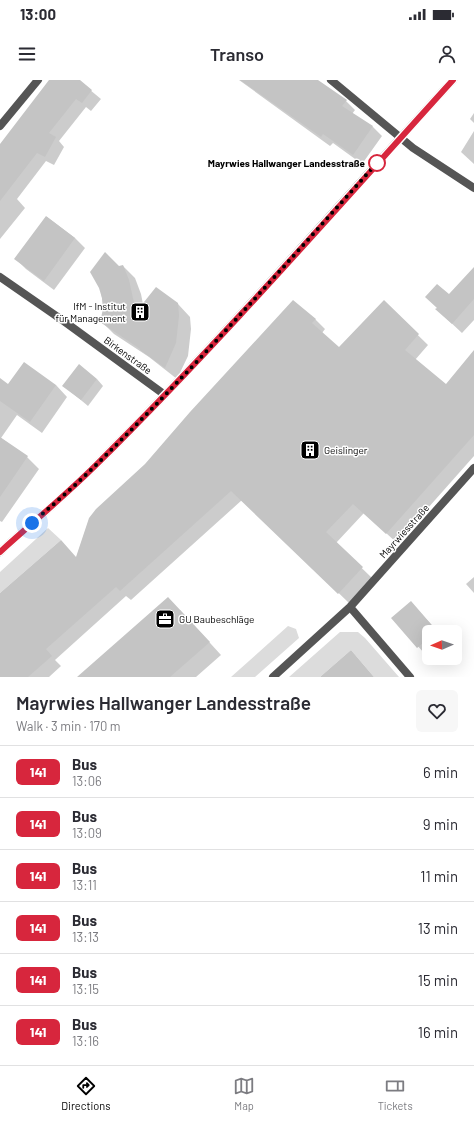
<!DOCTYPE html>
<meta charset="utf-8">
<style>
body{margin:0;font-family:Barlow,sans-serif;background:#f7f7f7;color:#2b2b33;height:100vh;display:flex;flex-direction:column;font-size:15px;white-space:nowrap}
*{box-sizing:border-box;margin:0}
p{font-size:13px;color:#7c7c81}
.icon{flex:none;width:22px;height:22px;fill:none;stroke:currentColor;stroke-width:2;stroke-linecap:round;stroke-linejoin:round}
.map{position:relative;height:597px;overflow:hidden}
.drawer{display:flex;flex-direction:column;background:#fff;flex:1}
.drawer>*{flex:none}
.badge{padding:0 8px;border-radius:6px;font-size:14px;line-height:26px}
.needle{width:26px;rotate:268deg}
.buttons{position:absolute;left:422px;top:545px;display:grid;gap:8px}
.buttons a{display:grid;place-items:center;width:40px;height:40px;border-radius:6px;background:#fff;box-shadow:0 4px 16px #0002;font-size:20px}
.you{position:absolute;width:20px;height:20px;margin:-10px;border:3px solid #fff;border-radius:50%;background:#1a73e8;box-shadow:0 0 0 6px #1a73e833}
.map>.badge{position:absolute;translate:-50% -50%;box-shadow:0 0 0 2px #fff}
.round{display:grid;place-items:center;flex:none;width:42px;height:42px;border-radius:6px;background:#f7f7f7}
.head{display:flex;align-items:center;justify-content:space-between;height:68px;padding:0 16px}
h1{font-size:19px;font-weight:600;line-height:30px}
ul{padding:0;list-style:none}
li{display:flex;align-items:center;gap:12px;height:52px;padding:0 16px;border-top:1px solid #e1e1e2}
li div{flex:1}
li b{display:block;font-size:15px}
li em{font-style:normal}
li .badge{min-width:44px;font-weight:700;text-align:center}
.status{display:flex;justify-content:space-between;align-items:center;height:28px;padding:0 20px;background:#fff;direction:ltr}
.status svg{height:11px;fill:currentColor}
header{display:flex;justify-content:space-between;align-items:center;height:52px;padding:0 16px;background:#fff;font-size:18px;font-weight:600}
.dock{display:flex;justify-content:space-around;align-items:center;height:56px;border-top:1px solid #e1e1e2;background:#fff;font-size:11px;color:#7c7c81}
.dock a{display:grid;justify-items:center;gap:2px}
.dock .on{color:#000}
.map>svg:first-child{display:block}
.green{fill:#dcdcdc}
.shadow{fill:#0003}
.building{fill:#c4c4c4}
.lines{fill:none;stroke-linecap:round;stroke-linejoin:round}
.lane{stroke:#555;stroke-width:8}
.street{stroke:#555;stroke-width:8}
.secondary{stroke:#222;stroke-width:8}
.line-casing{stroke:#fff;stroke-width:9}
.line{stroke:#d7263d;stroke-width:6}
.walk{stroke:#000;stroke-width:4;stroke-dasharray:0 7.2}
.stop-dot{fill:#fff;stroke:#d7263d;stroke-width:2}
.labels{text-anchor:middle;stroke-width:3;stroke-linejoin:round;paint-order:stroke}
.stop-label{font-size:10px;font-weight:bold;fill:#000;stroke:#fff;text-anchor:end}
.poi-label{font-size:10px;fill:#000;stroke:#fff;text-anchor:start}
.street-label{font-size:10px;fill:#000;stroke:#fff}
</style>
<div class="status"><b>13:00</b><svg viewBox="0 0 49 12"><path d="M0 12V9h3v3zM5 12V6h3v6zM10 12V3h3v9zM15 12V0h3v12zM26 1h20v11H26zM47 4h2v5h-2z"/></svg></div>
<header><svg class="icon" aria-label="menu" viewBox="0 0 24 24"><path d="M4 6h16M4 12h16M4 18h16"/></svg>Transo<svg class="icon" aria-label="person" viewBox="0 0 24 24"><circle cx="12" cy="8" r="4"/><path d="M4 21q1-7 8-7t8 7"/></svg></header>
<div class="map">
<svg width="474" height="597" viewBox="0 0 474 597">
<rect width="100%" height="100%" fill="#fff"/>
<path class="green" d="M48 448 61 460 0 513V492Z
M288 546 296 549 299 558 255 597H231Z
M340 552H358L365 558 399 597H374L351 570 320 597H289Z"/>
<path class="shadow" d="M50 0H78L101 19 91 31 86 27 59 61 64 67 54 85 46 81 17 119 25 128 0 159V66Z
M239 0H316L346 21 355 30 352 34 373 47 382 56 362 84 333 63 330 66Z
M474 33V43L470 39Z
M474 51V84L461 72Z
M47 137 75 158 85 168 54 210 26 189 16 179Z
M123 186 135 198 141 214 143 224H178L190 237 191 249 188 276 177 299 149 277 114 254 102 242 104 229 100 207 119 187Z
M474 188V240L462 253 447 239 449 216Z
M384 222 428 265 415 280 446 306 474 272V376L397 463 364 433 336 463 372 498 349 523 242 420 131 520 126 516 55 580 61 586 49 597H0V514L77 478 315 239 325 249 322 253 339 269Z
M0 299 8 305H56L67 317 42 353 17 335 1 358 27 377 39 389 2 442 0 441Z
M97 299 103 306 88 326 64 306Z
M474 497V513L466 504Z
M417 529 438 552H429V571L425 574 392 538Z
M180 530 221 575 196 597H79Z"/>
<path class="building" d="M49 0H80L92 10 82 23 76 19 49 53 56 57 45 77 37 73 0 121V64Z
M240 0H318L347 20 342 26 373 46 353 75 323 54 321 57Z
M46 136 75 158 44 201 14 179Z
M105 172 119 186 123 185 129 200 136 232 156 207 178 223 179 236 176 263 165 288 140 270V269L100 242 103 229 102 218 99 208 90 192Z
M474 187V219L452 244 435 229 437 228 425 217 437 204 449 214Z
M293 220 316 239 312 243 339 267 384 220 419 254 405 270 446 304 474 270V355L386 454 353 424 326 452 363 487 338 514 231 411 120 511 116 507 46 569 52 576 28 597H0V513L61 460 76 477 89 438 96 429 145 384 190 332Z
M24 282 56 305 30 342 0 321V298L8 304Z
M79 284 97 299 81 320 62 306Z
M0 357 28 376 0 417Z
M168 517 210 562 170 597H77Z
M411 521 437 551 436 552H429V558L417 568 391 538Z
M351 570 374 597H320Z"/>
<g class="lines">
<path class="lane" d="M331 0 413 68 474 108"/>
<path class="street" d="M0 46 38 0
M0 197 65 242 165 315
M350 527 410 597
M273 597 350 527 474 388"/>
<path class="secondary" d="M0 472C32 443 66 415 97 384 221 261 335 129 453 0"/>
</g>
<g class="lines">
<defs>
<path id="line" d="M0 472C32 443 66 415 97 384 221 261 336 129 453 0"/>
</defs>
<use href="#line" class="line-casing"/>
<use href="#line" class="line"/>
<path class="walk" d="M32 443C54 424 76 405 97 384 195 288 285 185 377 83"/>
</g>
<defs>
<symbol id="building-square" viewBox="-11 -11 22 22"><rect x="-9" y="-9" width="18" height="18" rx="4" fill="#000" stroke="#fff"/><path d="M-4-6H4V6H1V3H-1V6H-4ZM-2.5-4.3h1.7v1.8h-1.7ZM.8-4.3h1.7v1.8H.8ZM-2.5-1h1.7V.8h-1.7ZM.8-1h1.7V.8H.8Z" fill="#fff"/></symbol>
<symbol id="office-square" viewBox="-11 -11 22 22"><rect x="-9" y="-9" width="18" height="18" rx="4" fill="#000" stroke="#fff"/><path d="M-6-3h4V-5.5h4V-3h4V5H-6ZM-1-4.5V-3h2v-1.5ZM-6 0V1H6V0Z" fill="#fff"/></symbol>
</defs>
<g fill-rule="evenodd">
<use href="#building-square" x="129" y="221" width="22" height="22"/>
<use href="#building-square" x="299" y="359" width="22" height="22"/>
<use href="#office-square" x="154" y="528" width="22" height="22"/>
</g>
<circle class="stop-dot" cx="377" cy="83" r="8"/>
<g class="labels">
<g class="stop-label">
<text x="365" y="87">Mayrwies Hallwanger Landesstraße</text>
</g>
<g class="poi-label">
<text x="126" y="230" text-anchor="end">IfM - Institut<tspan x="126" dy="12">für Management</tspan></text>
<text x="324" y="374">Geislinger</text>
<text x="179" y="543">GU Baubeschläge</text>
</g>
<g class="street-label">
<text transform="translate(128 275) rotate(36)" y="4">Birkenstraße</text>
<text transform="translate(404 451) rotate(-48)" y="4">Mayrwiesstraße</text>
</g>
</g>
</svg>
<div class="buttons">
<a><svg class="needle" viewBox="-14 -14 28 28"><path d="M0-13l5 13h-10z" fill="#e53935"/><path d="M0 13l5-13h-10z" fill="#7c7c81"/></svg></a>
</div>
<div class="you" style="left:32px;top:443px"></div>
</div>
<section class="drawer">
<div class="head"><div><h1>Mayrwies Hallwanger Landesstraße</h1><p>Walk · 3 min · 170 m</p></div><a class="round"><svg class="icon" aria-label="heart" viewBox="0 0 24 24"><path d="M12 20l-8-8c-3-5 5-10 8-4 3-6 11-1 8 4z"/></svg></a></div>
<ul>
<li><span class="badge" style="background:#d7263d;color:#fff">141</span><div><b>Bus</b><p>13:06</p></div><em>6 min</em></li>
<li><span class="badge" style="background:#d7263d;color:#fff">141</span><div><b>Bus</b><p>13:09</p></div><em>9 min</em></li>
<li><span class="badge" style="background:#d7263d;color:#fff">141</span><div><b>Bus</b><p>13:11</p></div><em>11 min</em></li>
<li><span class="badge" style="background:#d7263d;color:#fff">141</span><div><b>Bus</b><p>13:13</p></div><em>13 min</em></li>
<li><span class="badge" style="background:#d7263d;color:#fff">141</span><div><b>Bus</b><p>13:15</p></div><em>15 min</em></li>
<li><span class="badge" style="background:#d7263d;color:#fff">141</span><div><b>Bus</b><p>13:16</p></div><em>16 min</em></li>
</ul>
</section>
<nav class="dock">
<a class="on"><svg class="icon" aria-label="directions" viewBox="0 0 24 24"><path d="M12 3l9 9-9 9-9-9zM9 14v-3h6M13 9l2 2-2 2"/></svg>Directions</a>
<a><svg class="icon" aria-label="map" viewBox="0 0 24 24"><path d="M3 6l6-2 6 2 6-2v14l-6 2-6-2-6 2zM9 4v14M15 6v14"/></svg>Map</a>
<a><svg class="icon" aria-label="tickets" viewBox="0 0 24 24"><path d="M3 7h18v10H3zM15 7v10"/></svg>Tickets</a>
</nav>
